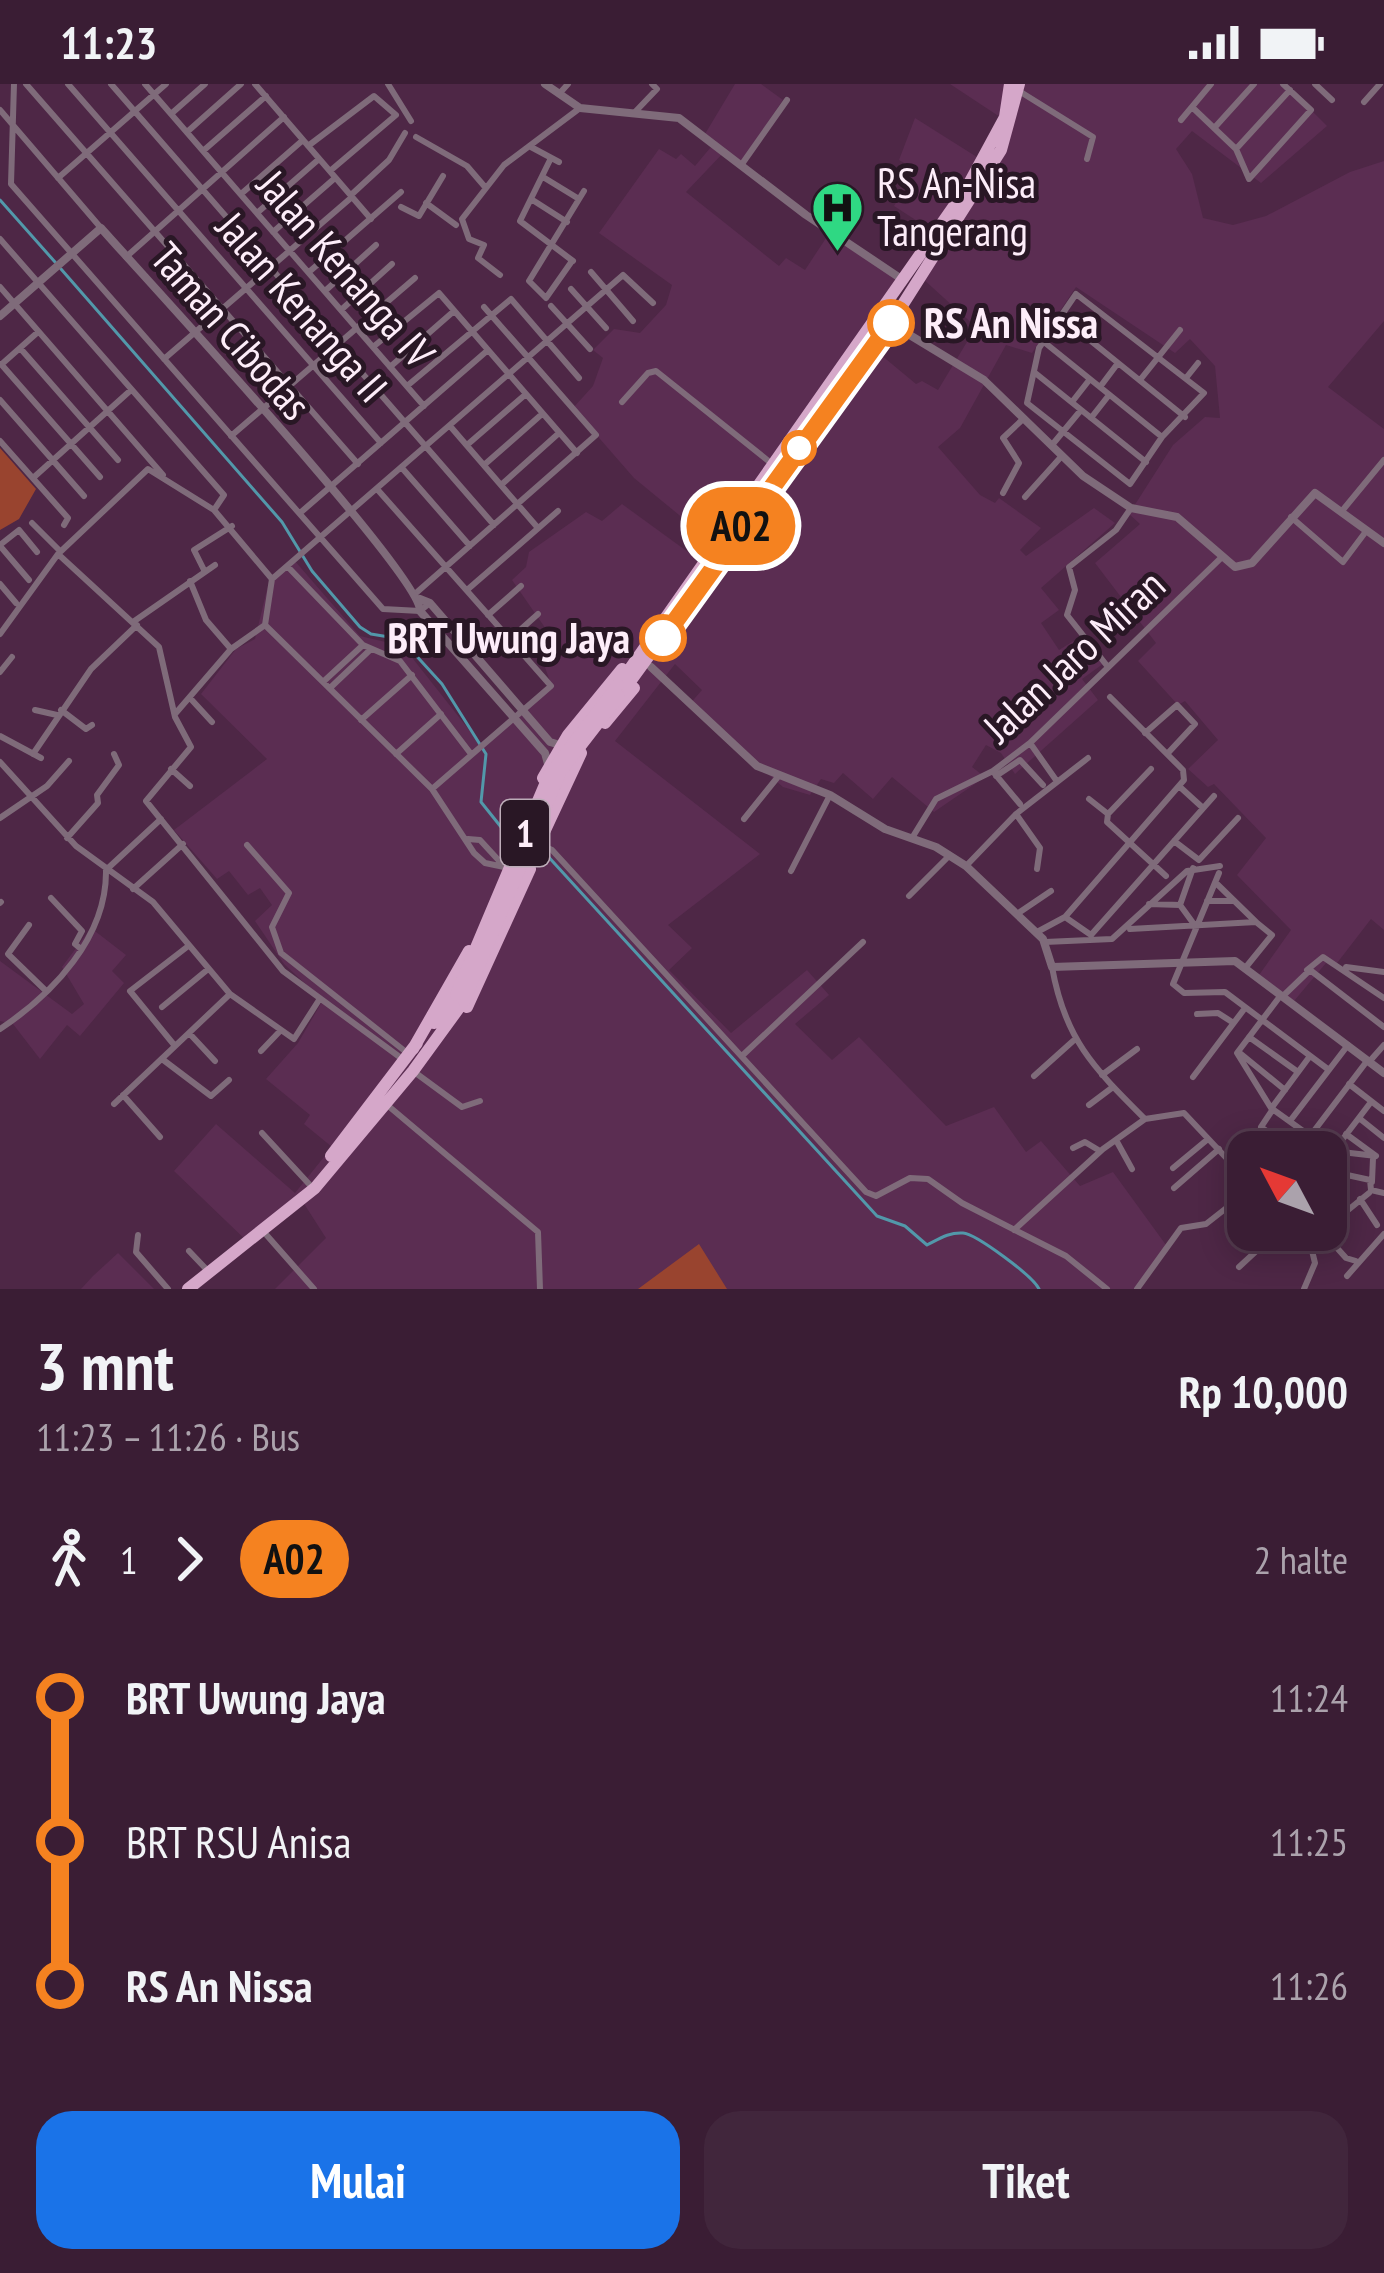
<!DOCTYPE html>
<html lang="id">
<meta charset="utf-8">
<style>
body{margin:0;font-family:"PT Sans Narrow",sans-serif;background:#41263c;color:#f1f3f6;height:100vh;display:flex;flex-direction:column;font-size:45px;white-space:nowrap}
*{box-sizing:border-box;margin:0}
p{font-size:39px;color:#aba2ac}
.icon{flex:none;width:66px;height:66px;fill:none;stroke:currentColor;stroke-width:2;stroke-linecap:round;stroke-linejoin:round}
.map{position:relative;height:1205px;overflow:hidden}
.drawer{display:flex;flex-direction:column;background:#3a1d34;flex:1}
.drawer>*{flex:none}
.badge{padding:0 24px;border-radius:39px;font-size:42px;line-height:78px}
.needle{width:78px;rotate:311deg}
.buttons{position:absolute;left:1227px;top:1047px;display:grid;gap:24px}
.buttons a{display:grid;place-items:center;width:120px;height:120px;border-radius:24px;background:#3a1d34;box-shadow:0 6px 30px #0003,0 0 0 3px #543b4f;font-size:60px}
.map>.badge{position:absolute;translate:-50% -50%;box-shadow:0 0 0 6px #fff}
.legs{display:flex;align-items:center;gap:18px;height:132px;padding:0 36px;font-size:39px}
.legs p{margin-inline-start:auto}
.overview{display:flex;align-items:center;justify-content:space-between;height:204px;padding:0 36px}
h1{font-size:66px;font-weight:800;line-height:90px}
.primary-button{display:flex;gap:24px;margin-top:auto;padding:24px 36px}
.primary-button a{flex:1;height:138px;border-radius:36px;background:#1a73e8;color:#fff;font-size:48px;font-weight:800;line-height:138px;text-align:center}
.primary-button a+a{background:#41263c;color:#f1f3f6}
ul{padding:0 36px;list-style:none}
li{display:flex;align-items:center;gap:42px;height:144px;font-size:45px}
li i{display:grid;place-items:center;width:18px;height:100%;margin:0 15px;background:currentColor}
li i::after{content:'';width:30px;height:30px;margin:-15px;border:9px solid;border-radius:50%;background:#3a1d34}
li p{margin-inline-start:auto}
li:first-child i{background:linear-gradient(#0000 50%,currentColor 0)}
li:last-child i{background:linear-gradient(currentColor 50%,#0000 0)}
.status{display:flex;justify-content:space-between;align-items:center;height:84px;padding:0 60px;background:#3a1d34;direction:ltr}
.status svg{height:33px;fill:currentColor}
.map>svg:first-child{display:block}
.built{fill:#5b2d52}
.green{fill:#99442f}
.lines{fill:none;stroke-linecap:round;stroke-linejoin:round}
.stream{stroke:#5298aa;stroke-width:3}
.minor{stroke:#7f6b7a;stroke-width:6}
.tertiary{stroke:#7f6b7a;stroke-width:8}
.trunk{stroke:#d5a7c9;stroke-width:12}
.trunk-bridge{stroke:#d5a7c9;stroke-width:12}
.line-1-casing{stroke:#fff;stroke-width:27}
.line-1{stroke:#f58220;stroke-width:18}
.stop-1-dot{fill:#fff;stroke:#f58220;stroke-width:6}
.labels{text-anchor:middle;stroke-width:10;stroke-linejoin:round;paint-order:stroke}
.shield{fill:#291725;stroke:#bdadb9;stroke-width:3}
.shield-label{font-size:39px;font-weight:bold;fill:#fdedf9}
.poi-label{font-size:42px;fill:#fdedf9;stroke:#291725;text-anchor:start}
.street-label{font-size:42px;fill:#fdedf9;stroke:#291725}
.stop-label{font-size:42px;font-weight:bold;fill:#fdedf9;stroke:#291725;text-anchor:start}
</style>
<div class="status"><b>11:23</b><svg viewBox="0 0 49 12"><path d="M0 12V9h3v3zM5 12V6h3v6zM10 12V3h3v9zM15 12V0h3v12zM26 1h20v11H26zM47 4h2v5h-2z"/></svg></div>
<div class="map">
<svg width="1384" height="1205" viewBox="0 0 1384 1205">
<rect width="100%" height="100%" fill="#4e2746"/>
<path class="built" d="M735 0H761L783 16 741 78 726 66 686 108 779 182 786 174 805 186 830 148 902 196 863 256 916 300 922 297 938 306 976 243 922 194 945 155 894 122 916 86 899 76 915 34 980 75 1000 33 950 0H1285L1327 42 1261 99 1192 47 1176 65 1192 90 1203 134 1233 141 1266 132 1350 88 1384 77V237L1328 303 1384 345V846L1371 835 1334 883 1326 879 1294 917 1259 891 1291 846 1237 791 1266 754 1214 700 1208 703 1188 685 1218 656 1185 617 1178 621 1138 577 1156 559 1095 479 1140 440 1129 430 1173 361 1205 333 1220 334 1215 282 1190 255 1175 269 1076 203 1032 269 1006 261 960 344 938 363 980 411 995 419 999 414 1041 444 1020 466 1026 472 1094 424 1115 439 1041 504 1059 526 1041 539 1059 566 1085 550 1107 577 1082 595 1098 616 1015 690 1001 669 986 661 972 683 985 693 934 728 892 693 873 715 843 689 834 699 821 695 810 711 783 703 688 622 702 606 675 580 615 657 760 770 668 841 692 864 669 886 731 949 807 886 829 911 795 940 832 976 859 953 946 1042 994 1023 1026 1068 1041 1057 1080 1102 1113 1088 1166 1161 1140 1205H275L326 1154 301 1115 251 1161 174 1087 216 1040 295 1109 332 1063 304 1040 310 1031 266 995 298 959 323 916 284 880 255 837 272 821 260 804 248 811 229 787 217 795 174 746 267 675 201 610 236 565 255 555 269 497 294 476 360 552 394 560 410 571 481 661 552 603 536 558 548 548 512 496 526 483 529 468 586 428 602 437 622 420 699 476 712 458 634 394 573 324 593 302 603 274 593 266 614 245 640 249 666 221 672 201 599 149 659 65 676 75 681 70 695 82 716 57 705 50Z
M91 844 126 871 112 887 124 899 80 952 67 941 40 975 13 940 0 937V877L72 930 84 920 62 883Z
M118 1169 154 1205H81L93 1192Z"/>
<path class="green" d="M0 364 36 405 19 435 0 446Z
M699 1160 727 1205H638Z"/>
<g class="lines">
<path class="stream" d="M0 116 55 178
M61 185 282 438 312 487 360 543 371 550 401 555 442 600 486 670 481 718 509 753
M544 768 877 1132 905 1142 927 1161C939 1155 949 1148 963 1149 976 1150 1033 1192 1039 1205"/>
<path class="minor" d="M14 0 11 100 383 525 420 527 430 519
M26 0 358 380
M68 0 381 359
M111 0 494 441
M145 0 424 322
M255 0 371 135
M388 0 411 37
M1315 0 1332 16
M1019 7 1093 53 1087 75
M559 10 568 0
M1364 18 1380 0
M1192 23 1236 65 1249 95 1311 26 1283 0
M0 26 101 144
M635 28 657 5 652 0
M171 30 205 0
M1181 36 1211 0
M1216 42 1254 0
M187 48 241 0
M416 53 467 82 485 103
M308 62 374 12 396 31 330 87
M531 63 559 78
M1236 65 1290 6
M203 67 266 12
M550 76 520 137 573 177
M742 80 787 16
M543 93 579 115
M58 94 166 0
M241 110 303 56
M351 111 389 76 405 49
M531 115 567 138
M426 119 456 141
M401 123 419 132 443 92
M257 129 319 75
M273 148 335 94
M0 155 224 411 214 426
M126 173 284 33
M572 177 546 214 529 197 584 107
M309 188 401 108
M591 188 633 237
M500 191 478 174 484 161 469 155 462 135 504 81 580 24
M0 203 163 391
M571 205 606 244
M325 207 376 161
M1076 210 1204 309 1162 353 1130 400 1027 319 1039 264Z
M551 222 590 265
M341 226 392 180
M1060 232 1185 333
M1044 258 1162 353
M373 263 439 209 577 369
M20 264 118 376
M164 275 352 113
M3 279 38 248
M1 280 100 393
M390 283 454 227
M1034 288 1146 378
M1186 294 1198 279
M1140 296 1180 246
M407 302 511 215 579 294
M1100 303 1118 279
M0 316 84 412
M622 318 648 289 656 287 771 379
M1072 318 1090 295
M1091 334 1109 311
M450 342 538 444
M231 352 415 194
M0 357 68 434 64 441
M467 361 526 310
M1052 361 1081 326
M484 381 542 330
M402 384 470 462
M33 394 131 306
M501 401 559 349
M377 405 551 602 432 705
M1003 409 1019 379 1003 354 1022 336
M1025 413 1060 374
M1342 427 1384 376
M300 429 488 266
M1291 433 1343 478 1367 446
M32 439 59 466
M0 461 19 446 37 468
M0 462 29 496
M58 470 159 563 175 633 191 663 146 717 283 887 401 974
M288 483 363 561 400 577 471 670
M204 486 194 466 232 442
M272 495 623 191 653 219
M190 497 206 536 231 565
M0 500 16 519
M467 506 558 427
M416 509 596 351 484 223
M488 531 521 502
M133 538 215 481
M0 550 58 470 148 385 214 426 272 495 265 541 432 705 474 769 485 779 509 784
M510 555 538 530
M1108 583 1067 531 1075 506 1069 483 1116 446 1131 424
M0 588 12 573
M323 598 363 561
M330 604 371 565
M190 614 212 638
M35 626 57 631
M61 626 86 645 92 641
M175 630 231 565 265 541
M361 636 412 591
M1145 649 1177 621 1195 640 1168 669
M0 652 41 674
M1030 659 1056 696
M33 670 91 585 137 541
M396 670 441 630
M0 678 76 762 153 818 230 910 294 955 319 916
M171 685 190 702
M1151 685 1108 730 1107 738 1166 792
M995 690 1020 720
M996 692 1020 676 1043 701
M1180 703 1203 724
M1089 715 1108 730
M1016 730 1040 764 1037 785
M0 734 47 702 69 677
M744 735 777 694
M67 754 98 719 97 711 119 681 114 670
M912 754 936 715 993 687 1030 659 1222 473
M468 755 480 756 502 780
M1174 757 1199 776 1238 734
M539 760 552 766 866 1108 876 1112 910 1094 928 1095 962 1119 1066 1172 1107 1205
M247 761 289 809 272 843 281 869 406 968
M966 782 1016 730 1088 674
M106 786 161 735
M791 787 830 711
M1219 789 1173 900 1184 909 1225 908 1329 986
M1216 799 1256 838
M133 805 183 760
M909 812 950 771
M51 814 82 847 75 860 81 865
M1207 817H1233
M0 819 1 818
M1149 820 1180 821 1193 784
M1180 821 1196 843
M1017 830 1051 807
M1065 833 1091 851 1214 712
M29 841 8 870 44 905
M1130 845 1256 838 1272 851 1246 883
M1037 848 1065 833 1184 696 1183 686 1110 613
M1045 858 1112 855 1187 787 1220 782
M1052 883C1065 956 1094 984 1145 1035L1184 1029 1248 1097
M1346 883 1384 888
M1307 886 1323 873 1384 914
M1281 911 1237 969 1271 1024 1310 1052
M1283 912 1310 886 1384 943
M162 923 207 886
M1197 930 1218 929 1232 938
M0 945C53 910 107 853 106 786
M189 949 215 977
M1249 953 1298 988
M175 962 130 907 187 863
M261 967 281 946
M744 970 863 858
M1241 970 1285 1006
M162 975 211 1012 229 996
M1369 978 1384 961
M413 987 462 1023 480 1017
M1102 991 1137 965
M1034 992 1073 957
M1193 993 1245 924
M1349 1000 1384 1027
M123 1011 160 1053
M114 1020 230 910
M386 1020 538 1148 540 1205
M1089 1021 1113 1003
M1273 1022 1310 972
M1273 1025 1261 1043 1296 1068
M1359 1034 1384 1054
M1290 1037 1348 961
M262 1049 309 1100
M1346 1050 1376 1072
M1116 1056 1132 1085
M1073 1064 1085 1058 1100 1067
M1333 1067 1376 1072
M1298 1068 1367 977
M1326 1077 1371 1018
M1326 1080 1338 1089 1370 1096 1371 1106 1384 1109
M1173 1084 1208 1055
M1372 1098 1373 1074
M1174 1104 1219 1065
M1360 1115 1377 1141
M1326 1144 1369 1109
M1014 1146 1103 1065 1145 1035
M263 1147 314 1205
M138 1151 136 1168 168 1205
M1329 1155 1346 1174 1356 1177
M189 1167 209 1188
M1239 1183 1279 1146
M1347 1192 1384 1150
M1137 1205 1181 1144 1206 1140 1248 1107
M1304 1205 1315 1179 1307 1146"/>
<path class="tertiary" d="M545 0 580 24 679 34 806 131 903 196
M0 232 101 144C144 193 421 491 420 527L545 669 548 680
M880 233 984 296 1083 392 1131 424 1177 433 1235 483 1252 479 1315 409 1384 459
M420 515 430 519 550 658 560 661
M651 583 757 682 830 711 885 745 936 763 966 782 1043 855 1052 883 1235 877 1384 989"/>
<path class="trunk" d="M620 599 966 105 1005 33 1010 0
M624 606 891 239 1001 66 1019 0
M605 639 634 604
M543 694 568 651 622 585
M539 759 581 669
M467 923 530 785 522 775
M434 939 456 911
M413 965 469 867
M331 1072 417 959
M188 1205 315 1104 413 987 464 917"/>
<path class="trunk-bridge" d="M456 911 549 691 618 601
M464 917 561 687 619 612"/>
</g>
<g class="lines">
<defs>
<path id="line-1" d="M663 554 891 239"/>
</defs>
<use href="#line-1" class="line-1-casing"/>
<use href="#line-1" class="line-1"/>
</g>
<defs>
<symbol id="hospital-pin" viewBox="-11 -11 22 30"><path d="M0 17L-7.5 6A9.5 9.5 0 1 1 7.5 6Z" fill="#2fd883" stroke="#291725"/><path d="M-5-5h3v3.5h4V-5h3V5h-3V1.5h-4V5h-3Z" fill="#111"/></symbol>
</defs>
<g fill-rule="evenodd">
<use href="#hospital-pin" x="808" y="94" width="59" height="81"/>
</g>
<g class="stop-1-dot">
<circle cx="891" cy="239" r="21"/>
<circle cx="799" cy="364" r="15"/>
<circle cx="663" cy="554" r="21"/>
</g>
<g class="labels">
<rect class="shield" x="501" y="716" width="48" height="66" rx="9"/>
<g class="shield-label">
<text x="525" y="763">1</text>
</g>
<g class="poi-label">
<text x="877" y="114">RS An-Nisa<tspan x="877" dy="48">Tangerang</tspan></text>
</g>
<g class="street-label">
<text transform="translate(346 185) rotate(49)" y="15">Jalan Kenanga IV</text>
<text transform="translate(302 223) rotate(49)" y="15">Jalan Kenanga II</text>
<text transform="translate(231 247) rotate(49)" y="15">Taman Cibodas</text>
<text transform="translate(1074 572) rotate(-43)" y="15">Jalan Jaro Miran</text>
</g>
<g class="stop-label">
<text x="924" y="254">RS An Nissa</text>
<text x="630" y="569" text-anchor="end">BRT Uwung Jaya</text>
</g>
</g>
</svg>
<div class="buttons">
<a><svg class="needle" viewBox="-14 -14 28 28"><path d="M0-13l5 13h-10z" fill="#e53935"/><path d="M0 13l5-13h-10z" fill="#aba2ac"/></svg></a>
</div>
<b class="badge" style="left:741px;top:442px;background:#f58220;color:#111">A02</b>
</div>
<section class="drawer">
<div class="overview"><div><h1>3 mnt</h1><p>11:23 – 11:26 · Bus</p></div><b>Rp 10,000</b></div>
<div class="legs"><svg class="icon" aria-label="walk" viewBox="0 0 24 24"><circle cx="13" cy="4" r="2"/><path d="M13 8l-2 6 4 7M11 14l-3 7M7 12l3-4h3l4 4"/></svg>1<svg class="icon" aria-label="forward" viewBox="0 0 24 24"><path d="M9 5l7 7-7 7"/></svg><b class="badge" style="background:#f58220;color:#111">A02</b><p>2 halte</p></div>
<ul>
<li><i style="color:#f58220"></i><b>BRT Uwung Jaya</b><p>11:24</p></li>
<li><i style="color:#f58220"></i><span>BRT RSU Anisa</span><p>11:25</p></li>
<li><i style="color:#f58220"></i><b>RS An Nissa</b><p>11:26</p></li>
</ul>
<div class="primary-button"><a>Mulai</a><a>Tiket</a></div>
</section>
